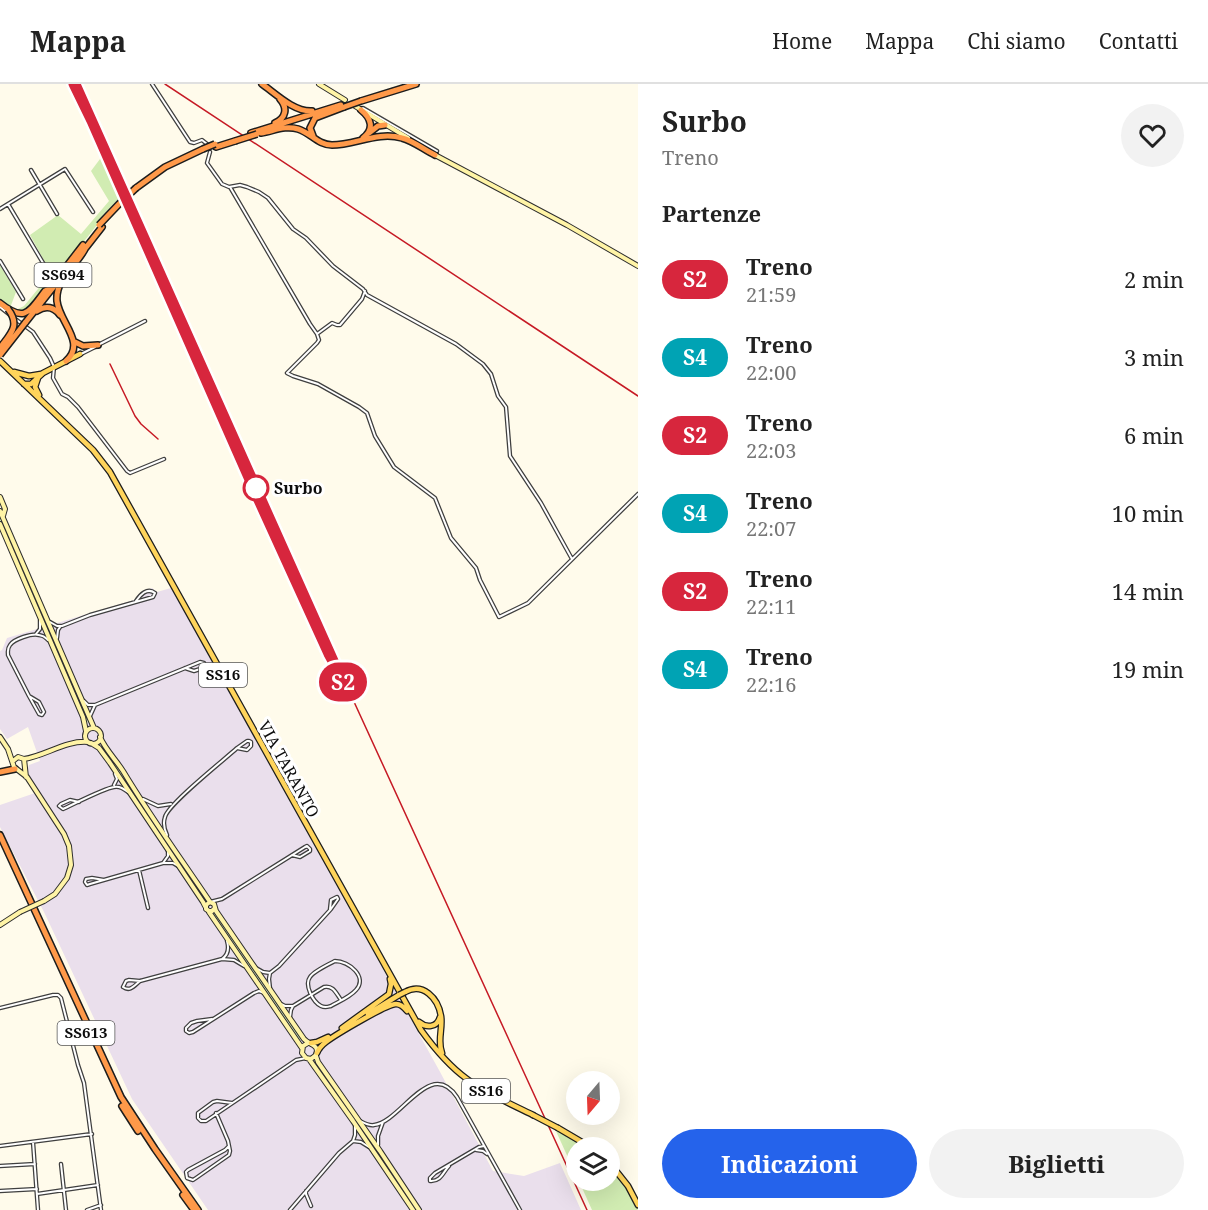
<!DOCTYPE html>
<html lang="it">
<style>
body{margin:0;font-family:"Noto Serif",serif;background:#f2f2f2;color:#222;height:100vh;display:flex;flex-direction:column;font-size:22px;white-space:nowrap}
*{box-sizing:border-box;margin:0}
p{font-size:20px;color:#767676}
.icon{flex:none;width:33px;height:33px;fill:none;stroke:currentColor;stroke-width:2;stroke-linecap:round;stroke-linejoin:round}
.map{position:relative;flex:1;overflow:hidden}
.drawer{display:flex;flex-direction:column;background:#fff;width:570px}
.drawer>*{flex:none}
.badge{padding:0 12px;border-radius:20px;font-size:21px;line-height:39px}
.needle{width:39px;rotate:199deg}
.buttons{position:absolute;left:566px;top:987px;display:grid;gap:12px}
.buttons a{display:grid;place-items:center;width:54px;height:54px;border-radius:50%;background:#fff;box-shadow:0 6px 24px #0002;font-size:30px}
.map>.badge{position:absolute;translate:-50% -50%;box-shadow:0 0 0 3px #fff}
h2{padding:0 24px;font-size:22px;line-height:54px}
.round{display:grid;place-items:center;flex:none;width:63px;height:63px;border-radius:32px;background:#f2f2f2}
.summary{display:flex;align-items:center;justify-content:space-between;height:102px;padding:0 24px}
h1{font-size:28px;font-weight:700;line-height:45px}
.button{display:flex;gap:12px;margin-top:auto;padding:12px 24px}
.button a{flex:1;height:69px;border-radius:36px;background:#2563eb;color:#fff;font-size:24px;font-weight:700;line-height:69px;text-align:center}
.button a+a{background:#f2f2f2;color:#222}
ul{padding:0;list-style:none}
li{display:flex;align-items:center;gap:18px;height:78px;padding:0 24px}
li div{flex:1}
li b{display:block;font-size:22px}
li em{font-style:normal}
li .badge{min-width:66px;font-weight:700;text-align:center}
header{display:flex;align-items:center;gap:36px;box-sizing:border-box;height:84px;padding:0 30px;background:#fff;border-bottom:2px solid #e0e0e0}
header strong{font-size:28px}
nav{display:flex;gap:33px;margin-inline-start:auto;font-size:21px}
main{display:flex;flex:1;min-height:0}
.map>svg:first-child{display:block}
.industrial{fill:#eadfec}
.green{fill:#d1ecb2}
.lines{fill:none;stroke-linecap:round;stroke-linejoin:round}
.street-casing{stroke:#3f3f3f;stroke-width:4.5}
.secondary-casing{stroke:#2e2e2e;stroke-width:6}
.primary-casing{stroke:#1d1d1d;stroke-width:7}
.highway-casing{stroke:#1d1d1d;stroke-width:8}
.street{stroke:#fff;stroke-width:2}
.secondary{stroke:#fff4a6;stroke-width:4}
.primary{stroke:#ffd45b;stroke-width:4.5}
.highway{stroke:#ff9949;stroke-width:5}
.rail{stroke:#c61a25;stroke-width:1.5}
.secondary-bridge-casing{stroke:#2e2e2e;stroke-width:6;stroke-linecap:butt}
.primary-bridge-casing{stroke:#1d1d1d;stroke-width:7;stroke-linecap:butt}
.highway-bridge-casing{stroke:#1d1d1d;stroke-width:8;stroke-linecap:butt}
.secondary-bridge{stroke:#fff4a6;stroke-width:4}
.primary-bridge{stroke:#ffd45b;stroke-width:4.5}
.highway-bridge{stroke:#ff9949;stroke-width:5}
.line-casing{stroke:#fff;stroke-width:14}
.line{stroke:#d7263d;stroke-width:9}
.stop-dot{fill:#fff;stroke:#d7263d;stroke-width:3}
.labels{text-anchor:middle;stroke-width:6;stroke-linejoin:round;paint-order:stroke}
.shield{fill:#fff;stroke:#555;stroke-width:1.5}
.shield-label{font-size:15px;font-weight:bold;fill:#0c0c0c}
.stop-label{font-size:16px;font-weight:bold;fill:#0c0c0c;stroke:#fff;text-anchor:start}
.street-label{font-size:16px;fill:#0c0c0c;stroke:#fff}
</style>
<header>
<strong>Mappa</strong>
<nav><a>Home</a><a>Mappa</a><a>Chi siamo</a><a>Contatti</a></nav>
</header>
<main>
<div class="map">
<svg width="638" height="1126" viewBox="0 0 638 1126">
<rect width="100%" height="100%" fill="#fffbeb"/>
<path class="industrial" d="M152 504 157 508 171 504 439 986 493 1087 524 1092 560 1079 581 1126H208L132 1015 44 828 0 743V721L38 708 27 687 29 681 40 677 28 643 7 655 0 645V567L2 566 7 554 134 516 141 508Z"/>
<path class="green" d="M103 71 113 95V101L119 114 103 131 101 136 51 199C41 207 35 218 25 227H14L24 222 51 189 30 151 58 131 81 150 109 117 91 87Z
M0 181 16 208 10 224 0 216Z
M0 432 90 638 88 639 0 436Z
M102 662 111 671 127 698 207 817H206L202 813 101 664Z
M215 828 301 955 300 956 213 829Z
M317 979 417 1126H415L316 980Z
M555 1045 588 1063 576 1064V1091Z
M609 1082 623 1098 638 1126H592L579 1097 609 1096Z"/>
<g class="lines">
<defs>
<path id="street" d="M152 0 190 58 194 59 202 56 207 60
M363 24 437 67
M210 68 207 79 222 100 229 103 240 101 247 103 259 108 268 114 293 145 306 154 333 182 363 205 367 211 456 260 483 280 491 290 498 312 506 323 510 372 541 419 572 475
M31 86 57 130
M230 103 310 240 317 250
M8 120 49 189
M0 125 65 85 93 128
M0 177 23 215
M365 207 362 215 340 241H337L332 239 317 250 319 256 317 259 287 289 293 292 318 300 359 323 367 329 375 352 394 383 435 414 451 454 476 484 480 496 499 533 528 519 638 410
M0 223 10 231
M14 234 33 248 50 274 54 283 53 294 62 310 68 313 78 323 127 387 130 389 164 375
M100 260 145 237
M81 270 95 263
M50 538 57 542H62L90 531 153 513 155 509C147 503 140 511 136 517
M36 550 40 545V536
M57 554 58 546 60 543
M29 612 8 571C8 567 7 565 10 561 14 555 32 549 39 551 45 552 45 553 48 556
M29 612 39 618 44 628 42 631 39 630Z
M84 617 88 621H95L90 632
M95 621 200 578 204 579 203 584 194 587 185 584
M114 701 117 695 115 690
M143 715 158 722 171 720
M79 718 70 716 61 720 59 722 63 725C74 720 105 704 114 703 120 702 124 705 128 708
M167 751C164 745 163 739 165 733 168 720 224 676 237 664L247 657H249L251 658V662L247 666 237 664
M163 779 168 772V766
M139 786 148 824
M104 796 92 794 86 795 85 798 87 801 90 800 163 779H173L178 782
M210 818 222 815 305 763 307 762 310 765V767L300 773 292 771
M222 875C228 871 229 864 227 857
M335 877C349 877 368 893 356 906 350 913 338 918 331 922 327 923 325 924 321 922 313 918 304 901 310 893 314 887 329 880 335 877Z
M256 884 263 888 270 889
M140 897C134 902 130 908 123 903L126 897 129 896 140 897 222 875 234 876 244 882
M270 904 269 895 270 889 279 882 331 825 338 815 337 813 331 816 330 825
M281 920 285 922H293L324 903C333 901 336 909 341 916
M0 924 53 911H58L61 914 78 981 84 999 101 1126
M290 933 291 926 293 922
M212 935 197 937 191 939 186 944V947L189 949 193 948 254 909 259 907 264 909
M232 1019 217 1017 213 1018 198 1029V1034L201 1037H206L296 976 306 974
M216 1029 228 1057 229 1062 225 1066 188 1086 186 1088 187 1094 193 1096 196 1094 229 1071 230 1067 229 1062
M360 1037C364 1039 369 1042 374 1041 401 1038 430 973 457 1013L520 1126
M353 1057 361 1058 369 1063
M33 1058 38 1126
M378 1061V1052L383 1038
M0 1062 92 1050
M476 1066 483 1067 487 1070
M61 1080 66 1126
M0 1082 35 1080
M449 1082C443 1088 441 1098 430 1097V1094L435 1089 479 1063 484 1062
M0 1107 37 1105
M306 1107V1110L311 1122
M37 1110 98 1101
M87 1126 101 1121
M290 1126 339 1069 353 1057 355 1051V1042"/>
<path id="secondary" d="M319 0 345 16
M355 22 408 54
M435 71 567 141 638 182
M0 413 5 425 3 432
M0 427 94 644
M0 440 83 633 86 647
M85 652a8 8 0 1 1 16 0a8 8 0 1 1-16 0Z
M0 653 8 665 14 683 27 693 64 750 69 762 71 781 67 794 55 810 44 817
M100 653C105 665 116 676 123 687 150 732 181 775 210 818
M91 659 99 664 110 679 203 818 205 822
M24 675C45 672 66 656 88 658
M13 677 18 673 24 675 26 693
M215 824 212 827H209L206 825V821L210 818 214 820 216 827 304 955C309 961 320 960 316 971L311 975 306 974 302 969 303 962 308 959
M209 828 302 964
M0 841 20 828
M316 972 318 978 380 1067 419 1126
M309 975 353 1037 413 1126"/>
<path id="primary" d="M0 277 93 366 110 388 421 946C434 964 449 982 467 995 487 1010 511 1020 533 1031
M14 288 29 292 41 290
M38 294 35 303 39 311
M24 300H31L43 289 80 270
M405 908C423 898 438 914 441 932 443 945 437 957 442 969
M368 930 399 911
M419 938C426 944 437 944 440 933
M342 944 389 910 391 900 390 895
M311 959 317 958 328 953
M317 969C319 964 322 961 326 958 335 951 387 920 396 920 401 920 404 923 407 927
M558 1044 592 1064
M609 1078 628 1102 638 1121"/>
<path id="highway" d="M262 0C276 10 294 28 312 27
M361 17 416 0
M361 26C371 34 375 45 363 54
M275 39C286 34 288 24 280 15
M251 49 341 21
M261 49C274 47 285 41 298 45 311 49 318 61 332 61 355 61 378 47 402 54 414 57 424 66 435 71
M369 49 378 42 385 41
M313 52 310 44 315 34 344 23
M216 63 235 57
M136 104 165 83 203 65
M84 166 102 143
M56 196 83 161
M0 219C25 239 29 228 45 207L49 205
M37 227C46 221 54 223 60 231
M25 239 59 196
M75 258 83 262 98 261
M66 277C87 259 59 238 57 217 55 194 78 181 86 163
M0 688 15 685
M0 751 121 1013 155 1065 198 1126
M122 1022 138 1047
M183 1111 194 1126"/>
</defs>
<use href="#street" class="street-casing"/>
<use href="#secondary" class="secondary-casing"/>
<use href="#primary" class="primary-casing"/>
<use href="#highway" class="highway-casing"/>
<use href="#street" class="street"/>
<use href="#secondary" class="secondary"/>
<use href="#primary" class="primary"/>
<use href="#highway" class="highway"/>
<path class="rail" d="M77 0 333 572 587 1126
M165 0 638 312
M110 280 135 332 141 340 158 355"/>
<defs>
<path id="secondary-bridge" d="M20 828 44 817"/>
<path id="primary-bridge" d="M399 911 405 908
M533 1031 558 1044"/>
<path id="highway-bridge" d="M344 23 361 17
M235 57 257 50
M203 65 215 60
M99 141 119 120 136 104
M0 264C10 250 21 242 8 225
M0 271 25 239"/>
</defs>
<use href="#secondary-bridge" class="secondary-bridge-casing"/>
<use href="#primary-bridge" class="primary-bridge-casing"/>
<use href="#highway-bridge" class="highway-bridge-casing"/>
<use href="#secondary-bridge" class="secondary-bridge"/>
<use href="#primary-bridge" class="primary-bridge"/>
<use href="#highway-bridge" class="highway-bridge"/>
</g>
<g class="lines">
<defs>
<path id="line" d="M73 0 91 37 257 414 328 570 344 599 76 0"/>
</defs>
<use href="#line" class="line-casing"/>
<use href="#line" class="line"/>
</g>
<circle class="stop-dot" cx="256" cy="404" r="12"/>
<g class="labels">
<g class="shield">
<rect x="34.5" y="179" width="57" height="24" rx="4.5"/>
<rect x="199" y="579" width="48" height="24" rx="4.5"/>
<rect x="57.5" y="937" width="57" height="24" rx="4.5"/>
<rect x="462" y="995" width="48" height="24" rx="4.5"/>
</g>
<g class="shield-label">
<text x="63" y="196">SS694</text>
<text x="223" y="596">SS16</text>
<text x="86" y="954">SS613</text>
<text x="486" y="1012">SS16</text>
</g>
<g class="stop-label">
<text x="274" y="410">Surbo</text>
</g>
<g class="street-label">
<text transform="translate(289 685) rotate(61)" y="6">VIA TARANTO</text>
</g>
</g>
</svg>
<div class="buttons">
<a><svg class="needle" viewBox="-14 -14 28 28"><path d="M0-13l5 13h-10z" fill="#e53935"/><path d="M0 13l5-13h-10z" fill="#767676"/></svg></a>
<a><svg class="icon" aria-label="layers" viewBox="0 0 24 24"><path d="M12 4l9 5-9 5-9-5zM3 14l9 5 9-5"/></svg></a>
</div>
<b class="badge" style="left:343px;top:598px;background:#d7263d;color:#fff">S2</b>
</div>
<section class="drawer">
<div class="summary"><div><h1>Surbo</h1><p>Treno</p></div><a class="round"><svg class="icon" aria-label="heart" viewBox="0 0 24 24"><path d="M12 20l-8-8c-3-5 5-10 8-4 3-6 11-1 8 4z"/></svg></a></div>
<h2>Partenze</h2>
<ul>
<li><span class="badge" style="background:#d7263d;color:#fff">S2</span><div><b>Treno</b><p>21:59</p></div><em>2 min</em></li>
<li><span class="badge" style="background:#00a3b4;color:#fff">S4</span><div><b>Treno</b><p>22:00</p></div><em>3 min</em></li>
<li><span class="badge" style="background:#d7263d;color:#fff">S2</span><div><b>Treno</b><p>22:03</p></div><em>6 min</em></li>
<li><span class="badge" style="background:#00a3b4;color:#fff">S4</span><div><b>Treno</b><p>22:07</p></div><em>10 min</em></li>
<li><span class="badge" style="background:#d7263d;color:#fff">S2</span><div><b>Treno</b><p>22:11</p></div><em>14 min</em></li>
<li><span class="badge" style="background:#00a3b4;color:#fff">S4</span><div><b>Treno</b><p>22:16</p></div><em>19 min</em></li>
</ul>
<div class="button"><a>Indicazioni</a><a>Biglietti</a></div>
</section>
</main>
